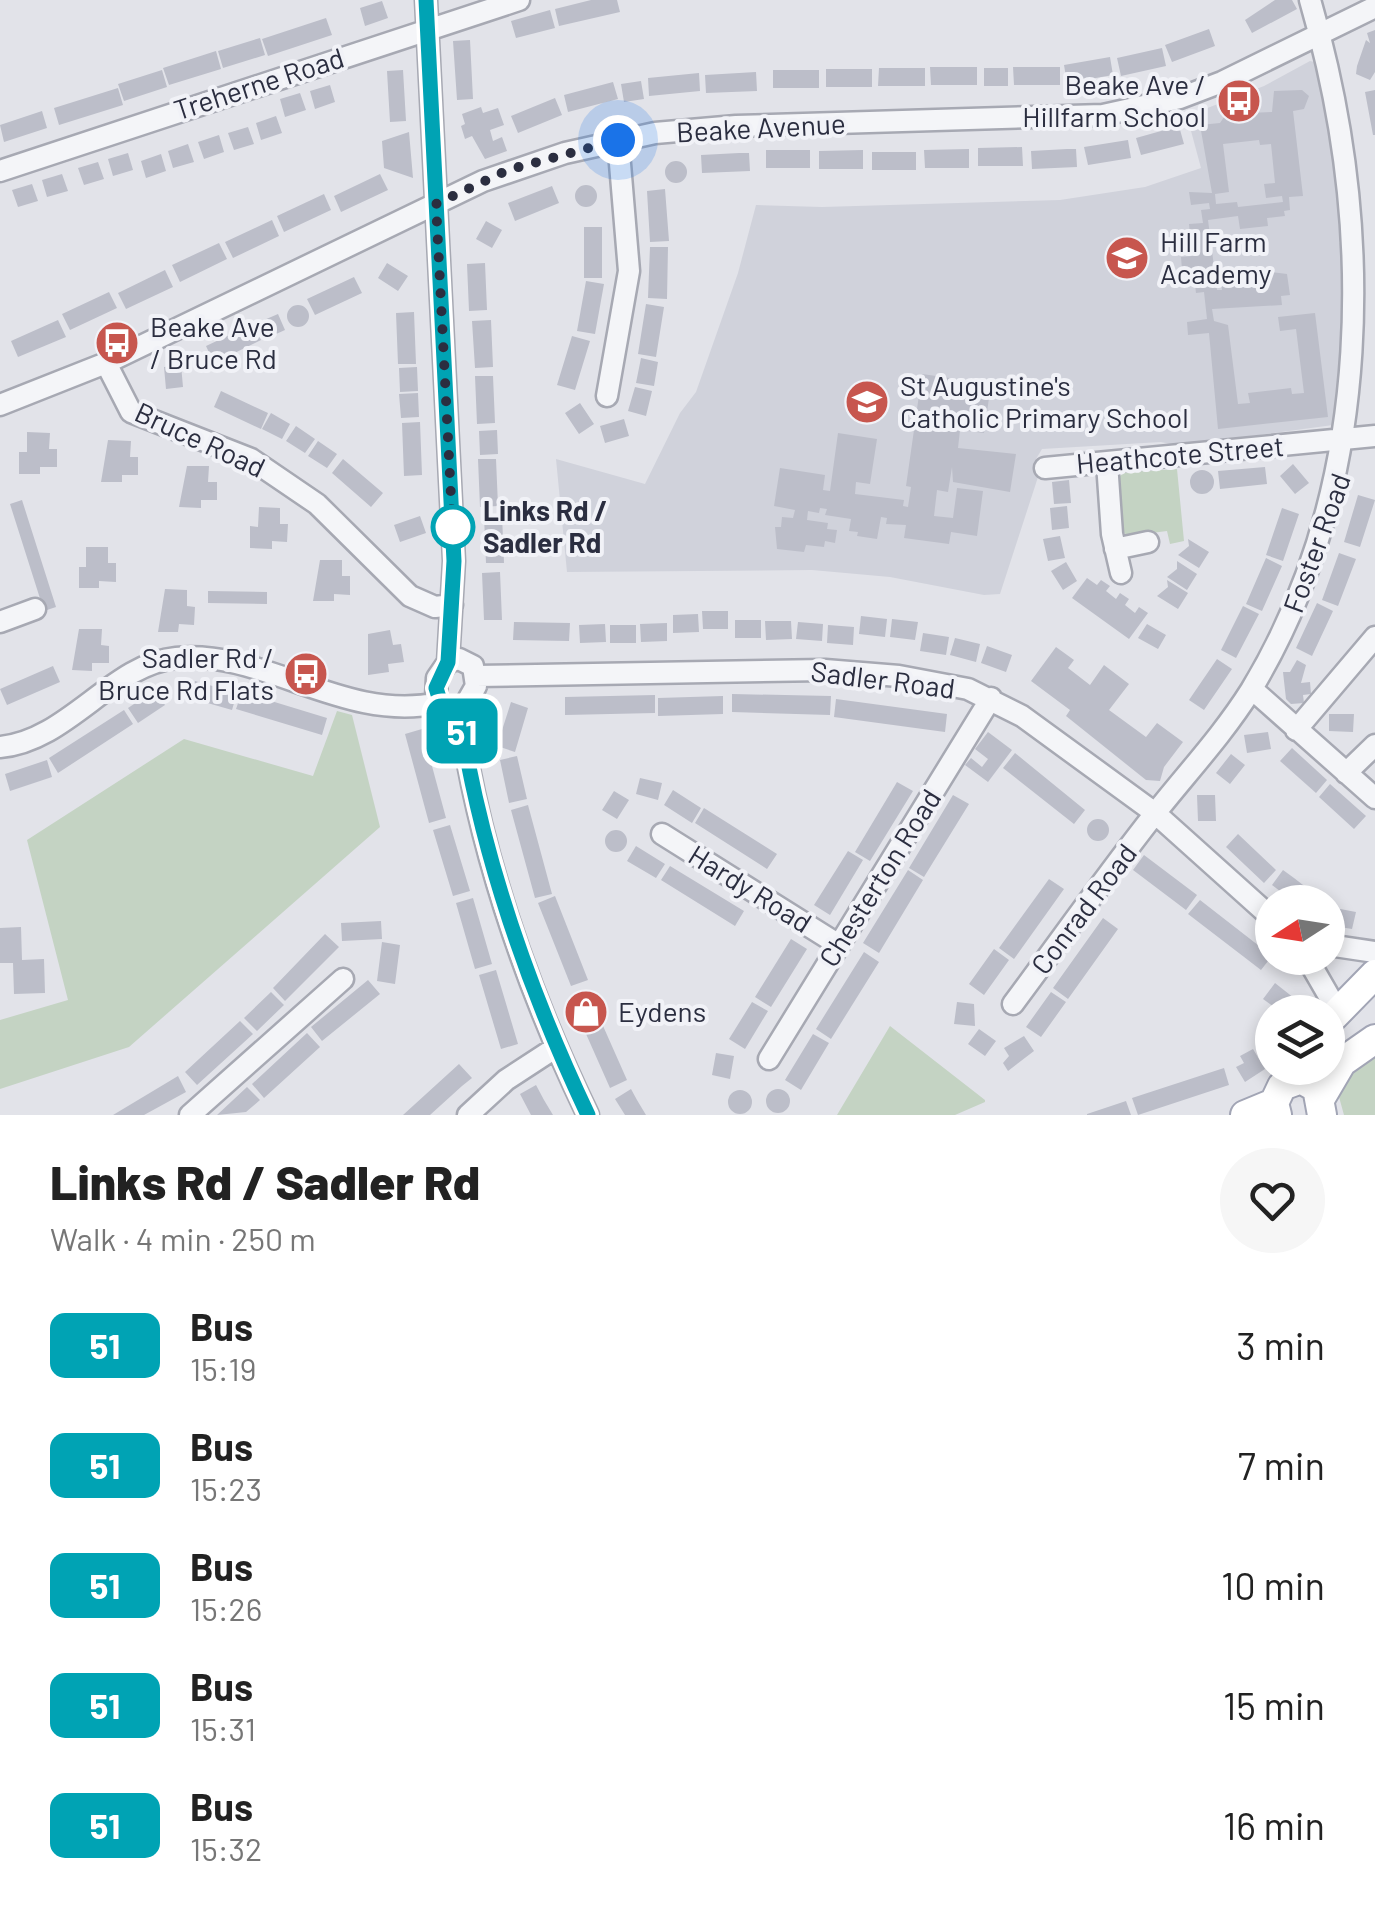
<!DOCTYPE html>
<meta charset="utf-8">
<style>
body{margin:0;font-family:Barlow,sans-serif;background:#f6f6f6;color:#222;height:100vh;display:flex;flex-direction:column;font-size:38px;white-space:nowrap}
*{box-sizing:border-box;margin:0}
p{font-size:32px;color:#767676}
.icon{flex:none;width:55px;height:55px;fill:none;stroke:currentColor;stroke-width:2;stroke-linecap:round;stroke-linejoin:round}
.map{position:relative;height:1115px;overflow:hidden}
.side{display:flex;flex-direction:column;background:#fff;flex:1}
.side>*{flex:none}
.badge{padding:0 20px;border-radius:15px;font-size:35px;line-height:65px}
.needle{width:65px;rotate:258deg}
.buttons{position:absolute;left:1255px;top:885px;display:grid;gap:20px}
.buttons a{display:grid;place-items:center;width:90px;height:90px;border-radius:50%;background:#fff;box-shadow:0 5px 15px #0003;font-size:50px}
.you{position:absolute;width:50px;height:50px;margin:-25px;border:8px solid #fff;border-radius:50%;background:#1a73e8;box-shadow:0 0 0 15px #1a73e833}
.map>.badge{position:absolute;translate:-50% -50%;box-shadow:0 0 0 5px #fff}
.round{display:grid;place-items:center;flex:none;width:105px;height:105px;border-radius:52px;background:#f6f6f6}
.head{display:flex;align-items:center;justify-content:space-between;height:170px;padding:0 50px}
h1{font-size:48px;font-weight:800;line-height:75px}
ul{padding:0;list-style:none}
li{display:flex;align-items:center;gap:30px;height:120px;padding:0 50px}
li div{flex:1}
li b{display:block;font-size:38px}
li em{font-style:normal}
li .badge{min-width:110px;font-weight:700;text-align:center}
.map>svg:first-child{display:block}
.built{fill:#d0d2db}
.green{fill:#c4d3c3}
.building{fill:#bcbec9;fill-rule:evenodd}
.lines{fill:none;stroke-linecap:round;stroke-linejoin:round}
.minor-casing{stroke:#a7a9b3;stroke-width:25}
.major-casing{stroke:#a2a5b5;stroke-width:32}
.minor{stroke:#f4f5f8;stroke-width:20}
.major{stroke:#fff;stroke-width:28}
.line-casing{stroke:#fff;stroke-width:22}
.line{stroke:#00a3b4;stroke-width:15}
.walk{stroke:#2b2e40;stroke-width:10;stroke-dasharray:0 18}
.stop-dot{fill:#fff;stroke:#00a3b4;stroke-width:5}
.labels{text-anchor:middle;stroke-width:8;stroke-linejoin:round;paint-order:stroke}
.street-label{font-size:28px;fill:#2b2e40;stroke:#f1f2f7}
.poi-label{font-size:28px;fill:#2b2e40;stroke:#f1f2f7;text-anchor:start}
.stop-label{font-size:28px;font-weight:bold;fill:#2b2e40;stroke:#f1f2f7;text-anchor:start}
</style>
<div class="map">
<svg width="1375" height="1115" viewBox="0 0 1375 1115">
<rect width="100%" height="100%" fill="#e2e3e9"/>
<path class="built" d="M1310 61 1319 63 1348 234 1339 242 1350 262 1339 416 1333 425 1179 446 1161 442 1042 449 1036 459 1038 477 1000 594 984 595 890 577 812 570 567 572 556 459 645 484 680 413 696 392 738 273 756 205 822 207 1060 200 1145 187 1201 168 1187 116 1264 86Z"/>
<path class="green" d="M1177 469 1184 541 1170 544 1167 531 1128 536 1122 531 1118 477 1126 472Z
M337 711 352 715 380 827 129 1047 0 1089V1020L68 1000 27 840 184 739 313 776Z
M890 1026 985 1100V1102L955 1115H837Z
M1375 1047V1115H1344L1336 1086Z"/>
<path class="building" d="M591 0H617L620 12 559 26 555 9Z
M1275 0H1292L1297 9 1252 33 1245 20Z
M382 1 388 18 365 26 360 8Z
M550 10 555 28 516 38 511 21Z
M326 18 332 35 268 56 262 39Z
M1209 29 1215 46 1172 62 1165 45Z
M1375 30V72L1370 80 1356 74 1357 66 1366 40 1370 43 1367 33Z
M260 38 265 55 223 68 218 51Z
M470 40 473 99 457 100 453 41Z
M1162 48 1166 66 1121 76 1117 58Z
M216 51 221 69 169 85 163 68Z
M1110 57 1113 75 1067 83 1064 65Z
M930 67H977V85H931Z
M1013 67H1060V85H1014Z
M879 68H925V86H878Z
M984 68H1008V86H984Z
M826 69H872V87H826Z
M162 70 167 87 124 101 118 84Z
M403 70 406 121 390 122 387 71Z
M773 70H819V88H773Z
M756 72 757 91 706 93 705 75Z
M699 73 700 91 649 96 648 78Z
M641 81 644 99 624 102 621 84Z
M613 82 618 99 568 112 564 95Z
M330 85 335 102 315 109 310 91Z
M118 88 123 105 59 125 54 108Z
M1375 90V135H1373L1365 92Z
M1274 91 1302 90 1309 96 1304 109 1293 111 1303 196 1289 197 1290 210 1284 211 1285 216 1267 218 1268 226 1240 229 1238 216 1208 220 1217 290H1222L1221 281 1271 272 1287 274 1290 295 1281 296 1282 305 1212 309 1214 321 1228 325 1238 404 1250 403 1248 393 1291 388 1292 394 1304 393 1296 329 1280 331 1278 317 1315 313 1328 417 1218 429 1209 333 1188 335 1187 322 1207 319 1204 292 1196 293 1193 268 1182 270 1181 257 1192 256 1189 224 1203 223 1201 210 1210 209 1209 203 1191 205 1189 192 1212 193 1200 125 1220 123 1226 114 1272 112ZM1259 140 1260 145 1271 144 1275 183 1264 184 1266 198 1282 196 1283 202 1238 207 1237 202 1216 204 1215 194 1229 192 1223 144Z
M300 93 306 110 285 117 280 99Z
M555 98 562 115 518 133 511 116Z
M481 107 483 113 498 108 504 125 490 130 493 141 502 137 507 151 485 159 472 136 465 139 461 126 465 124 462 114Z
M42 111 47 128 4 142 0 125Z
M276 116 282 133 261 140 256 123Z
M1179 126 1184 144 1141 155 1136 138Z
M248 127 254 144 234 150 228 133Z
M409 132 413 178 384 168 382 141Z
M219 135 224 152 204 159 198 142Z
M1128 140 1131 158 1088 165 1084 147Z
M188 144 194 162 173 168 168 151Z
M1022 147 1023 166H978V148Z
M969 149V168H925L924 150Z
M1067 149H1076L1077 167 1032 169 1031 151Z
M766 150H810V168H766Z
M863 150V169H819V151Z
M872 152H916V170H872Z
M128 153 133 170 113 176 108 159Z
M739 153H749L750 171 702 173 701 155Z
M161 154 166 171 146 178 141 161Z
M665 172a11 11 0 1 1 22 0a11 11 0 1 1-22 0Z
M98 162 104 179 84 185 78 168Z
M62 174 68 191 47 197 42 180Z
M380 174 388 190 341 212 334 196Z
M32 184 38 201 18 207 12 190Z
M575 196a11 11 0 1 1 22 0a11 11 0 1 1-22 0Z
M552 186 559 203 515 221 508 203Z
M665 189 669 241 650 242 647 191Z
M324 194 331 210 284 232 277 216Z
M272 220 279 236 233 258 225 242Z
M486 221 502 230 492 248 476 239Z
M584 227H602V278H584Z
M219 243 227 259 180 282 172 265Z
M650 247H668L667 299 648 298Z
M387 263 408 276 398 291 378 278Z
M485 263 487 310 469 311 467 264Z
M165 270 173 287 126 309 118 293Z
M354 277 362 293 315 315 307 299Z
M586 281 604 284 595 334 577 331Z
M109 292 117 308 70 330 62 314Z
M646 304 664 307 656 357 638 354Z
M287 316a11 11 0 1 1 22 0a11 11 0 1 1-22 0Z
M414 312 416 364H398L396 313Z
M278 314 285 330 265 339 257 323Z
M58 320 66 337 18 357 11 341Z
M491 320 493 367 475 368 472 321Z
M253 324 261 340 214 363 206 346Z
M572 336 590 341 575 390 557 385Z
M641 358 658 362 654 386 636 383Z
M181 365 183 387 166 389 164 367Z
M417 367 418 391 400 392 399 368Z
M922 374 991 384 984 433 960 430 958 448 1016 454 1010 492 953 482 952 467 948 492 937 490 934 516 953 518 957 488 983 491 977 536 951 532 949 544 904 538 906 525 886 524 887 518 881 517 877 539 857 536 858 532 849 531 851 519 825 515 827 509 820 508 819 513 808 511 807 520 828 523 827 529 837 530 835 543 825 541 824 547 806 545 804 552 777 549 775 527H781L782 517 793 518 795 510 774 506 780 468 825 475 823 490 830 491 838 433 877 439 870 484 856 482 855 494 904 500 903 506 908 507 911 487 906 486Z
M475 376H493L495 423 477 424Z
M635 387 652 391 646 416 628 411Z
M221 391 268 413 261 429 214 407Z
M418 393 419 417 401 418 399 394Z
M580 403 594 424 579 434 565 413Z
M271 413 290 424 282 439 262 429Z
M624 419 629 436 605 443 600 426Z
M420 422 422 475 404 476 402 423Z
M296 426 315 439 305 453 286 441Z
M497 430 498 454 480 455 479 431Z
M27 432 50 433 49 449H57V467H40V474H19V452H27Z
M108 440 131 441 130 457H138V475H122V482H101Z
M318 441 337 454 327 468 308 456Z
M343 459 383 493 371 507 332 473Z
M478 459H496L498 506 480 507Z
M1293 464 1309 483 1295 494 1280 476Z
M187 466H209L208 482H217V500H201V508L179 507Z
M1265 467 1267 484 1220 489 1218 471Z
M1190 482a12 12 0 1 1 24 0a12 12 0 1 1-24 0Z
M1069 480 1071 503 1054 504 1052 482Z
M1358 495 1375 500 1360 547 1344 542Z
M22 500 56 607 44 611 10 504Z
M1067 506 1069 528 1052 530 1050 508Z
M259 507 280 508V524H288L287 542 272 541V549L250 548V526L258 527Z
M1282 508 1299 514 1283 561 1266 555Z
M502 515 504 563H486L484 516Z
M420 516 426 533 400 542 394 525Z
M1060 536 1065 558 1048 561 1043 539Z
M1188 539 1209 552 1199 568 1178 555 1189 546Z
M86 547H108V563H116V582L99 581V588H79V567H86Z
M1339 553 1356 559 1338 606 1322 600Z
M1266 558 1282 566 1262 611 1246 604Z
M320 560H342V576H350V595L334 594V601H313Z
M1177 561 1197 574 1187 590 1167 577 1177 569Z
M1066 562 1077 581 1063 590 1051 571Z
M500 572 502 620H484L482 573Z
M1087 578 1097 585 1101 580 1110 586 1106 591 1116 599 1120 593 1129 599 1125 605 1135 613 1139 607 1148 613 1129 639 1072 598Z
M1167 580 1188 593 1178 609 1157 596 1168 587Z
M165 589 187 590V606L195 607 194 625 179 624 178 632H158Z
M208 591 267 592V604L208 603Z
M1317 603 1333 611 1312 656 1296 648Z
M1243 606 1259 614 1236 658 1221 650Z
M702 611H728V629H703Z
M698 614 699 632 673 633V615Z
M861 616 887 619 885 637 859 634Z
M892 619 918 622 915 640 890 637Z
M735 620H761V638H735Z
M765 621H791L792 639 766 640Z
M514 622 570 623 569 641 513 640Z
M798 622 823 624 822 641 796 639Z
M667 623V641L641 642 640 624Z
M605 624 606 642 580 643 579 625Z
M1147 624 1166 635 1158 649 1138 638Z
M610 625H636V643H610Z
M828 625 854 627 853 645 827 643Z
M79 629H102L101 645 109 646V663H92V671L72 670Z
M390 630 393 645 401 644 404 662 388 664 389 672 368 675V634Z
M923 633 949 637 946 655 920 651Z
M955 638 980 644 976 662 950 655Z
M987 646 1012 655 1006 672 981 663Z
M1056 647 1074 660 1068 668 1090 685 1104 665 1129 684 1109 710 1146 737 1157 723 1183 742 1164 767 1160 781 1146 780 1066 716 1070 710 1031 681Z
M1217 659 1232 669 1204 710 1189 700Z
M1297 660 1306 665 1301 683 1310 682 1311 694 1303 695 1304 703 1291 704 1286 699 1283 672H1290Z
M53 666 60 682 7 705 0 689Z
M195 681 237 693 232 710 190 698Z
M155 690 165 705 138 723 128 708Z
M242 692 327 718 322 735 236 709Z
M732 694 831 696 830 715 732 712Z
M655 695V713L565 715V697Z
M723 696V714L658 716V698Z
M836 699 947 714 945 732 834 717Z
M511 702 528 708 515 752 497 746Z
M124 710 133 724 58 773 49 758Z
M1329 714H1354L1353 732 1329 731Z
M422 729 446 818 429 823 405 734Z
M988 732 1012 750 988 782 965 765 971 758 982 767 988 759 975 749Z
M1268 732 1271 749 1247 753 1244 735Z
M1292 748 1327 780 1316 793 1280 761Z
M1015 753 1085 810 1074 824 1003 768Z
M1231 754 1245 765 1230 784 1216 773Z
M517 756 527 799 509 803 500 760Z
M47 760 52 777 10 791 5 774Z
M640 778 662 783 658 800 636 794Z
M897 782 913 791 870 861 855 852Z
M1330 784 1366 816 1354 829 1319 797Z
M673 790 701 808 692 823 664 805Z
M614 791 629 800 617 819 602 810Z
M953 795 969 804 924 877 909 868Z
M1197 795H1215L1216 821H1198Z
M528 805 552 894 535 898 511 810Z
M704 808 777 854 767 869 695 823Z
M1087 830a11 11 0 1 1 22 0a11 11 0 1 1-22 0Z
M450 825 470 891 453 896 433 830Z
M605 841a11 11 0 1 1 22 0a11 11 0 1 1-22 0Z
M1238 834 1276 870 1264 883 1226 847Z
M636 846 665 864 656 878 627 861Z
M848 851 863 860 830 915 814 905Z
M1144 855 1197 895 1186 910 1133 870Z
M670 866 744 911 735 926 661 880Z
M908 870 923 880 879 953 863 943Z
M1283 870 1294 878 1325 902 1293 901 1272 885Z
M1049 879 1064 889 1014 959 999 948Z
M555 896 588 980 571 986 538 903Z
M473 898 492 964 475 969 456 903Z
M1200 900 1272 956 1261 970 1188 914Z
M1330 907 1356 912 1352 929 1328 925Z
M1103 918 1118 929 1068 999 1053 988Z
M381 921 382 939 342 941 341 923Z
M21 927 22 960 44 959 45 993 14 994 13 963H0V928Z
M325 934 339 947 285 1001 273 988Z
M791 939 807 949 771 1007 755 997Z
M382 942 400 945 395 984 377 981Z
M994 949 1009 960 984 995 969 984Z
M864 952 879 962 831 1039 816 1029Z
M496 970 518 1044 501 1049 479 975Z
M368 980 380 994 322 1041 311 1027Z
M1275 983 1299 1002 1292 1012H1281L1263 999Z
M271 992 284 1005 257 1031 244 1018Z
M588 992 627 1080 610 1088 571 1000Z
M1051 992 1066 1002 1041 1037 1026 1027Z
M752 1002 768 1011 745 1049 729 1039Z
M957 1002 974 1004 975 1026 954 1024Z
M240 1021 253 1034 197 1085 185 1072Z
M979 1029 996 1041 985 1056 968 1044Z
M307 1033 320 1047 264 1098 252 1084Z
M813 1034 829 1043 801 1090 785 1080Z
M1024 1036 1034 1051 1008 1071 1003 1063 1009 1056 1004 1048Z
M1253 1049 1265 1069 1245 1082 1236 1067 1244 1063 1240 1056Z
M716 1053 734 1056 730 1079 712 1075Z
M459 1064 472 1078 462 1086 430 1115H403Z
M1224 1068 1229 1085 1138 1115 1132 1098Z
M178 1076 186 1092 144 1115H113Z
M536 1085 544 1100 553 1115H531L520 1094Z
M247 1087 260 1100 246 1112 217 1115Z
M631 1089 637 1100 646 1115H625L615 1099Z
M766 1101a12 12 0 1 1 24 0a12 12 0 1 1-24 0Z
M728 1102a12 12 0 1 1 24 0a12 12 0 1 1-24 0Z
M1126 1101 1131 1115H1087V1114Z"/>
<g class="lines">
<defs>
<path id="minor" d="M426 0 454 561 448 662
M0 171 519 0
M106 363 131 412 251 459 317 504 410 596 435 607 452 605
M607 396 629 271 618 140
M0 405 106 363 483 181 565 153 655 133 736 126 1103 115 1180 98 1222 82 1375 7
M1107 463 1112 534 1121 573
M1045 468 1375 436
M1115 549 1148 542
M0 622 35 609
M459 659 473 666 476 686 464 707 447 711 436 697 437 678 448 662Z
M476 676 825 670 899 676 968 689 1022 716 1155 813 1272 918
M1252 689 1375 798
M459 710C479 851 526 987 588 1115
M1296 730 1375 637
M0 747C68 741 112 664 176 658 264 649 343 723 438 703
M1346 773 1375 745
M662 834 839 945
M1328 945 1375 952
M1307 958 1337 1010
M1013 1004C1060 941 1105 877 1153 816 1186 774 1222 736 1251 690 1375 485 1375 224 1310 0
M769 1059 991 698
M190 1115 343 979
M468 1115 506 1080 555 1048"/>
<path id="major" d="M1328 1022 1375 974
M1322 1096 1342 1062 1375 1039
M1245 1115 1274 1103
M1277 1115 1274 1103 1282 1086 1301 1079 1317 1088 1322 1115"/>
</defs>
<use href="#minor" class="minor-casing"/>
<use href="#major" class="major-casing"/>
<use href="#minor" class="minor"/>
<use href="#major" class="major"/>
</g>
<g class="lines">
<defs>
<path id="line" d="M426 0 454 561 448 662 436 688 443 710H459C480 852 527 986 588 1115"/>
</defs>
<use href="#line" class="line-casing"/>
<use href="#line" class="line"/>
<path class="walk" d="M453 527V536L436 204 508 170 618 140"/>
</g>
<defs>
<symbol id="bus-disc" viewBox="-11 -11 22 22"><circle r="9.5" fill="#c7564e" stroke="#f1f2f7"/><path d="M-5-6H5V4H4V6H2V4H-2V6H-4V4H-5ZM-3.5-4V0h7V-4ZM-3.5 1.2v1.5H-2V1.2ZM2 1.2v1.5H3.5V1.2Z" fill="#fff"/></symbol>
<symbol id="school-disc" viewBox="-11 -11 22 22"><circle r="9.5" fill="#c7564e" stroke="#f1f2f7"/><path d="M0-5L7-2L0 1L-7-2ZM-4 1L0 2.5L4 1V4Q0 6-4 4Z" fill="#fff"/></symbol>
<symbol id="shop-disc" viewBox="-11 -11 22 22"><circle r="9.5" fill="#c7564e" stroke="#f1f2f7"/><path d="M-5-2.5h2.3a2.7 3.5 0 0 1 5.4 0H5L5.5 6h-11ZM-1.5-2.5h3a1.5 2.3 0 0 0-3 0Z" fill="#fff"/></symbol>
</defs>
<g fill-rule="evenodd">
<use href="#bus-disc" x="1214" y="76" width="50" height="50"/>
<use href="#school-disc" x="1102" y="233" width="50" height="50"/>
<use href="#bus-disc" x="92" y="318" width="50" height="50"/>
<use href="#school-disc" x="842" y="377" width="50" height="50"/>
<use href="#bus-disc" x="281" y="649" width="50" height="50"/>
<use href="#shop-disc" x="561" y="987" width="50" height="50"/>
</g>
<circle class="stop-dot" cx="453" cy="527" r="20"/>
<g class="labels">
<g class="street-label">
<text transform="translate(259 84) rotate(-18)" y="10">Treherne Road</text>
<text transform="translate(761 128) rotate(-3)" y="10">Beake Avenue</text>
<text transform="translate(200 440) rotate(25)" y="10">Bruce Road</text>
<text transform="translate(1180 455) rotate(-5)" y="10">Heathcote Street</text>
<text transform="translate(1317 543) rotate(-70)" y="10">Foster Road</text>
<text transform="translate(883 680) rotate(7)" y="10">Sadler Road</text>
<text transform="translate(880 878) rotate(-58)" y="10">Chesterton Road</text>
<text transform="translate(750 889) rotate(32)" y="10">Hardy Road</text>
<text transform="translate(1084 909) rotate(-53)" y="10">Conrad Road</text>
</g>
<g class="poi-label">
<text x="1206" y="95" text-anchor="end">Beake Ave /<tspan x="1206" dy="32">Hillfarm School</tspan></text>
<text x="1160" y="252">Hill Farm<tspan x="1160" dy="32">Academy</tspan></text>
<text x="150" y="337">Beake Ave<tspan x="150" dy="32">/ Bruce Rd</tspan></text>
<text x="900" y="396">St Augustine's<tspan x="900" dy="32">Catholic Primary School</tspan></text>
<text x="274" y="668" text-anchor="end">Sadler Rd /<tspan x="274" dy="32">Bruce Rd Flats</tspan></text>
<text x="618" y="1022">Eydens</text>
</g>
<g class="stop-label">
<text x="483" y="521">Links Rd /<tspan x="483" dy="32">Sadler Rd</tspan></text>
</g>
</g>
</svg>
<div class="buttons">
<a><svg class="needle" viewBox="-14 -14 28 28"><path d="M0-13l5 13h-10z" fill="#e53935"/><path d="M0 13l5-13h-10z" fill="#767676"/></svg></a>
<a><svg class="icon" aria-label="layers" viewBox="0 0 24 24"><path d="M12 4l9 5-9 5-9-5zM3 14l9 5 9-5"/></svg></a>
</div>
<div class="you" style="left:618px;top:140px"></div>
<b class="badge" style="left:462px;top:731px;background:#00a3b4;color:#fff">51</b>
</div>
<section class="side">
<div class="head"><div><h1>Links Rd / Sadler Rd</h1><p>Walk · 4 min · 250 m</p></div><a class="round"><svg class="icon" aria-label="heart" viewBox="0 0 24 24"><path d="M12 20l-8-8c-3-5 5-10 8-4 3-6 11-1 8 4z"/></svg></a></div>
<ul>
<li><span class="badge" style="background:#00a3b4;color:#fff">51</span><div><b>Bus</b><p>15:19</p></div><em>3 min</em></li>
<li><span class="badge" style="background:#00a3b4;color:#fff">51</span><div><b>Bus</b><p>15:23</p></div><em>7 min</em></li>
<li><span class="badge" style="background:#00a3b4;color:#fff">51</span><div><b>Bus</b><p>15:26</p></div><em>10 min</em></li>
<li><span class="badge" style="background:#00a3b4;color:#fff">51</span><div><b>Bus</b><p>15:31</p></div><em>15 min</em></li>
<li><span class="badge" style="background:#00a3b4;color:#fff">51</span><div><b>Bus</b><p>15:32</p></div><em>16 min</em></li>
</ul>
</section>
